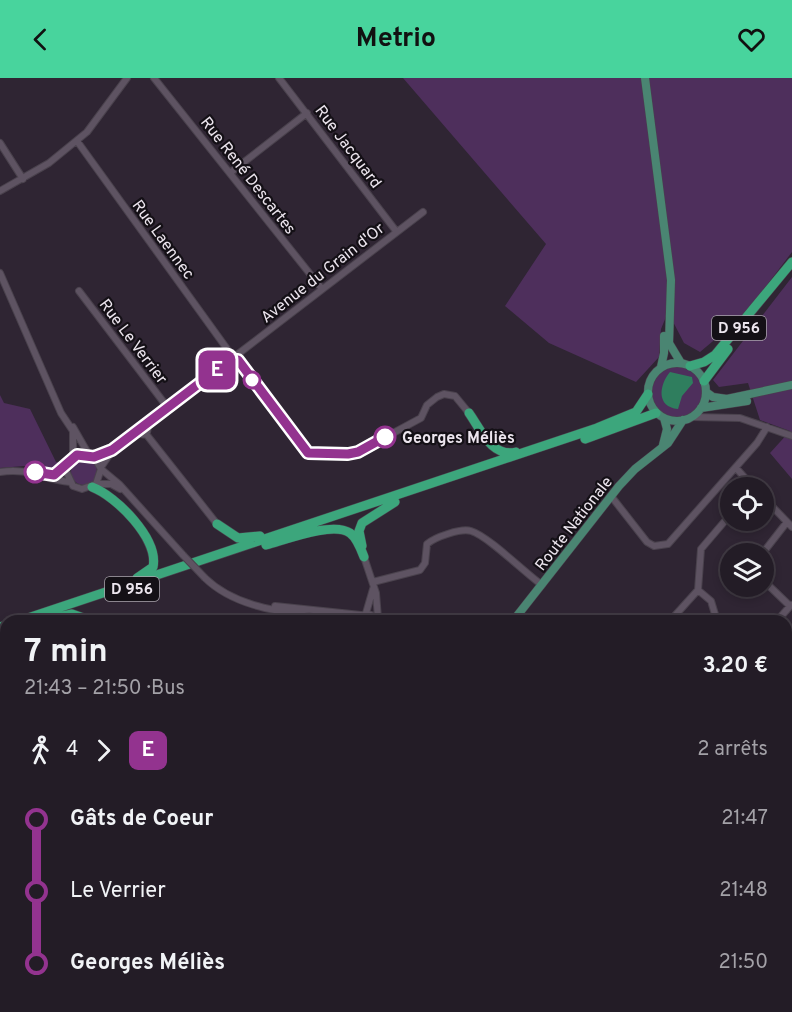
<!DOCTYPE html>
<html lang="fr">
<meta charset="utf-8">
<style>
body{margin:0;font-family:Overpass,sans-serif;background:#2f2932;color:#f1f3f6;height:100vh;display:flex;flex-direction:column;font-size:22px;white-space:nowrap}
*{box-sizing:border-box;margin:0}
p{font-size:20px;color:#a3a1a7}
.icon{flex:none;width:33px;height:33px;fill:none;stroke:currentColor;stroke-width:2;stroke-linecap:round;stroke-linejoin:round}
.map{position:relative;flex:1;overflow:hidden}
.panel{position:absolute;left:0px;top:537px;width:792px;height:398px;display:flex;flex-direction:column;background:#231c26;border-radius:18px 18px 0 0;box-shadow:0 3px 9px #0003,0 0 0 2px #403a43}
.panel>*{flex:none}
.badge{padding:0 12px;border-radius:9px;font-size:21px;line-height:39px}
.fabs{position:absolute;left:720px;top:399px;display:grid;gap:12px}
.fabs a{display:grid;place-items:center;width:54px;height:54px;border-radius:50%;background:#231c26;box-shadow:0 3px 9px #0003,0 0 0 2px #403a43;font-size:30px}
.map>.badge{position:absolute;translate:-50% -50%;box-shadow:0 0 0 3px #fff}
.legs{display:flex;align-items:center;gap:9px;height:66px;padding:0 24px;font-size:20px}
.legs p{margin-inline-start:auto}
.summary{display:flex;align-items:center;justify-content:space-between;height:102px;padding:0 24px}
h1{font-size:33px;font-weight:700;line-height:45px}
ul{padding:0 24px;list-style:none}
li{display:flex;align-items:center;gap:21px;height:72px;font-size:22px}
li i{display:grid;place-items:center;width:9px;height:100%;margin:0 8px;background:currentColor}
li i::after{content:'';width:15px;height:15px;margin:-8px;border:4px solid;border-radius:50%;background:#231c26}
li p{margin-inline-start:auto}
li:first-child i{background:linear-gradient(#0000 50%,currentColor 0)}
li:last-child i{background:linear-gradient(currentColor 50%,#0000 0)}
header{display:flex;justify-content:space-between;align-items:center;height:78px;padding:0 24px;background:#48d49d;color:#111;font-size:27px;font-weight:700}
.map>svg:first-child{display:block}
.green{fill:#4e2f5c}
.water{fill:#2f7e5e}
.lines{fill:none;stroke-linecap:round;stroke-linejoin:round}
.minor-casing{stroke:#4a424d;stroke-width:8}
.major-casing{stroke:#4a424d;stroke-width:9}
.highway-casing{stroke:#4a424d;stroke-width:10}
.minor{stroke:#5e5362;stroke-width:6}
.major{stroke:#4a8572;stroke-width:8}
.highway{stroke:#3ca67c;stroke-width:9}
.minor-bridge-casing{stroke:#4a424d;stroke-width:8;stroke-linecap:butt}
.minor-bridge{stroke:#5e5362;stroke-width:6}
.line-1-casing{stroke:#fff;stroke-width:14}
.line-1{stroke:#93338f;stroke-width:9}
.stop-1-dot{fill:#fff;stroke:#93338f;stroke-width:3}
.labels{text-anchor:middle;stroke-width:4.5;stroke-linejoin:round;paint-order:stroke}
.shield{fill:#141016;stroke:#aba5ad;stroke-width:1.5}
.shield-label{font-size:15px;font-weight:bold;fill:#ece5ee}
.street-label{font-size:16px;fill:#ece5ee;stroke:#141016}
.stop-label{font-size:16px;font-weight:bold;fill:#ece5ee;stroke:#141016;text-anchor:start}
</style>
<header><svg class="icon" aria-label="back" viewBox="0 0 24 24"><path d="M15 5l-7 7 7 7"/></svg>Metrio<svg class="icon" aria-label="heart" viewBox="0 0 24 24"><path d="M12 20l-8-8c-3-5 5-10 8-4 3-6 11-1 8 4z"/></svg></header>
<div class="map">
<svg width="792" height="934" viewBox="0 0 792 934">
<rect width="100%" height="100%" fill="#2f2533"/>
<path class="green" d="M403 0H792V174L744 237 700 274 684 265 668 234 661 251 659 279 636 304 549 265 505 228 546 166Z
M792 199V401L770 375 790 353 760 342 748 305 719 309 713 302Z
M651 314a26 26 0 1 1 52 0a26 26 0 1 1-52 0Z
M0 317 4 325 30 331 56 384 61 385 57 392 49 393 36 387 0 390Z
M71 394a13 13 0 1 1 26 0a13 13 0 1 1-26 0Z
M0 771H6V876L0 877Z"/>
<path class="water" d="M670 294 692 299 693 305 682 318 678 331C656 329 659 307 670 294Z"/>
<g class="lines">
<defs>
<path id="minor" d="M154 0 322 211
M279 0 396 153
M77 63 230 275
M0 65 23 101
M230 95 307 35
M0 113 49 85 87 54 127 0
M0 195 61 335 73 353V380
M79 213 168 330
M238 276 423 134
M238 282 308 375 358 374 421 340 427 327 437 319 444 316 455 318 469 335
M692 339 740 340 792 358
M138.5 352a4.5 4.5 0 1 1 9 0a4.5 4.5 0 1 1-9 0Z
M146 348 230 282
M73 349 89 377
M146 356 217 446
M94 379 112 372 139 353
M101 389 112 373
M736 390 754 410
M101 391 96 406 82 411 73 408 66 393 69 383 77 377 94 379 101 391 119 406 183 477
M0 394C29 389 43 402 70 404
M46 397H54L66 388
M96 406H111L120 411
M611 418 647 464 654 468 668 466 757 365 767 349
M764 420 792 449
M762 476 787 444
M364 479 376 515 378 540
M205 500C240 534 295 534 340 543
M764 503 790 528
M373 504 420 492 425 485 427 466C435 459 461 450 471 453 488 458 525 495 542 507
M698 512 711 523 717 543
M275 528 361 537
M366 535 373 511
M357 543 366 535 378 540
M670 543 698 512 701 471 730 437
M777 543 791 527
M786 642 792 650
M786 659 792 653
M786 778 792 772
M1 881 6 877
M120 928 122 934
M162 928 164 934
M286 928 290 934 294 932 292 928
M314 928 316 934
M318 928 322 934
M354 928 356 930
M530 928 534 934
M707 928 710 934
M434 934 444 928
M553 934 561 928
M646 934 647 928
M763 934 766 928"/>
<path id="major" d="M645 0 671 202 669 265 681 285
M648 314a29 29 0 1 1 58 0a29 29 0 1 1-58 0Z
M661 289 664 275V258
M706 314 713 319 727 321 792 307
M701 330 747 323
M663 367 667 351 664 340
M513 543 619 408 635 391 668 365 683 342
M200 934 205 928"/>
<path id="highway" d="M690 288 704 284 715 277 792 184
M704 303 728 271
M469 335C481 352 492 380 516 374
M585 361 656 335
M92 409C116 418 159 461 153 489L137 500
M217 446 238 460 260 458
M266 467C285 462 333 443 350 455 357 460 361 471 364 479
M362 468 359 453 362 445 395 424
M19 543 597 350 636 334 648 316
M38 543 72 536 92 543
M0 549 6 547"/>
</defs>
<use href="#minor" class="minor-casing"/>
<use href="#major" class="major-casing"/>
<use href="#highway" class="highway-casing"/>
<use href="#minor" class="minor"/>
<use href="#major" class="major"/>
<use href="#highway" class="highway"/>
<defs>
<path id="minor-bridge" d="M183 477 205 500"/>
</defs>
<use href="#minor-bridge" class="minor-bridge-casing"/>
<use href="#minor-bridge" class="minor-bridge"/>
</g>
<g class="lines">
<defs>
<path id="line-1" d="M35 394 54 397 77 377 94 379 112 372 230 282H238L308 375 348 376 358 374 385 359"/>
</defs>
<use href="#line-1" class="line-1-casing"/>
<use href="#line-1" class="line-1"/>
</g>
<g class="stop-1-dot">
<circle cx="252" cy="302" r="8"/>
<circle cx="385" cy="359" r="10"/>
<circle cx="35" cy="394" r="10"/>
</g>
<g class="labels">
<g class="shield">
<rect x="712" y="238" width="54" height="24" rx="4.5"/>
<rect x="105" y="499" width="54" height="24" rx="4.5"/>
</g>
<g class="shield-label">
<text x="739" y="255">D 956</text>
<text x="132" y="516">D 956</text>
</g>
<g class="street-label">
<text transform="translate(349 68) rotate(53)" y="6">Rue Jacquard</text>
<text transform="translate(249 97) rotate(52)" y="6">Rue René Descartes</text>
<text transform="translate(164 161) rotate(54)" y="6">Rue Laennec</text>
<text transform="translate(322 194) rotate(-38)" y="6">Avenue du Grain d'Or</text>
<text transform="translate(134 263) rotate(53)" y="6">Rue Le Verrier</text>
<text transform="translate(573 445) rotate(-52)" y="6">Route Nationale</text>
</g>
<g class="stop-label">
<text x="402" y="365">Georges Méliès</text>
</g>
</g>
</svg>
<div class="fabs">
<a><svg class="icon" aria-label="locate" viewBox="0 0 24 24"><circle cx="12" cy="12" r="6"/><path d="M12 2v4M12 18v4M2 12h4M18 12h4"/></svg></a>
<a><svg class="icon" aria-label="layers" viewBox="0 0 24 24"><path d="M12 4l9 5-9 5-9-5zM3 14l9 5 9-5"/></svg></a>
</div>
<b class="badge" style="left:217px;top:292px;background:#93338f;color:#fff">E</b>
<section class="panel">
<div class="summary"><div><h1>7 min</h1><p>21:43 – 21:50 · Bus</p></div><b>3.20 €</b></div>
<div class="legs"><svg class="icon" aria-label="walk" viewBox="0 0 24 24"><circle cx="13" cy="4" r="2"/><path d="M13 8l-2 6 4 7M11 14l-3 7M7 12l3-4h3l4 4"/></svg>4<svg class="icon" aria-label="forward" viewBox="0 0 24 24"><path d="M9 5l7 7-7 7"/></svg><b class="badge" style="background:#93338f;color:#fff">E</b><p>2 arrêts</p></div>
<ul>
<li><i style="color:#93338f"></i><b>Gâts de Coeur</b><p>21:47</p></li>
<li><i style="color:#93338f"></i><span>Le Verrier</span><p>21:48</p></li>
<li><i style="color:#93338f"></i><b>Georges Méliès</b><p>21:50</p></li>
</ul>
</section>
</div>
